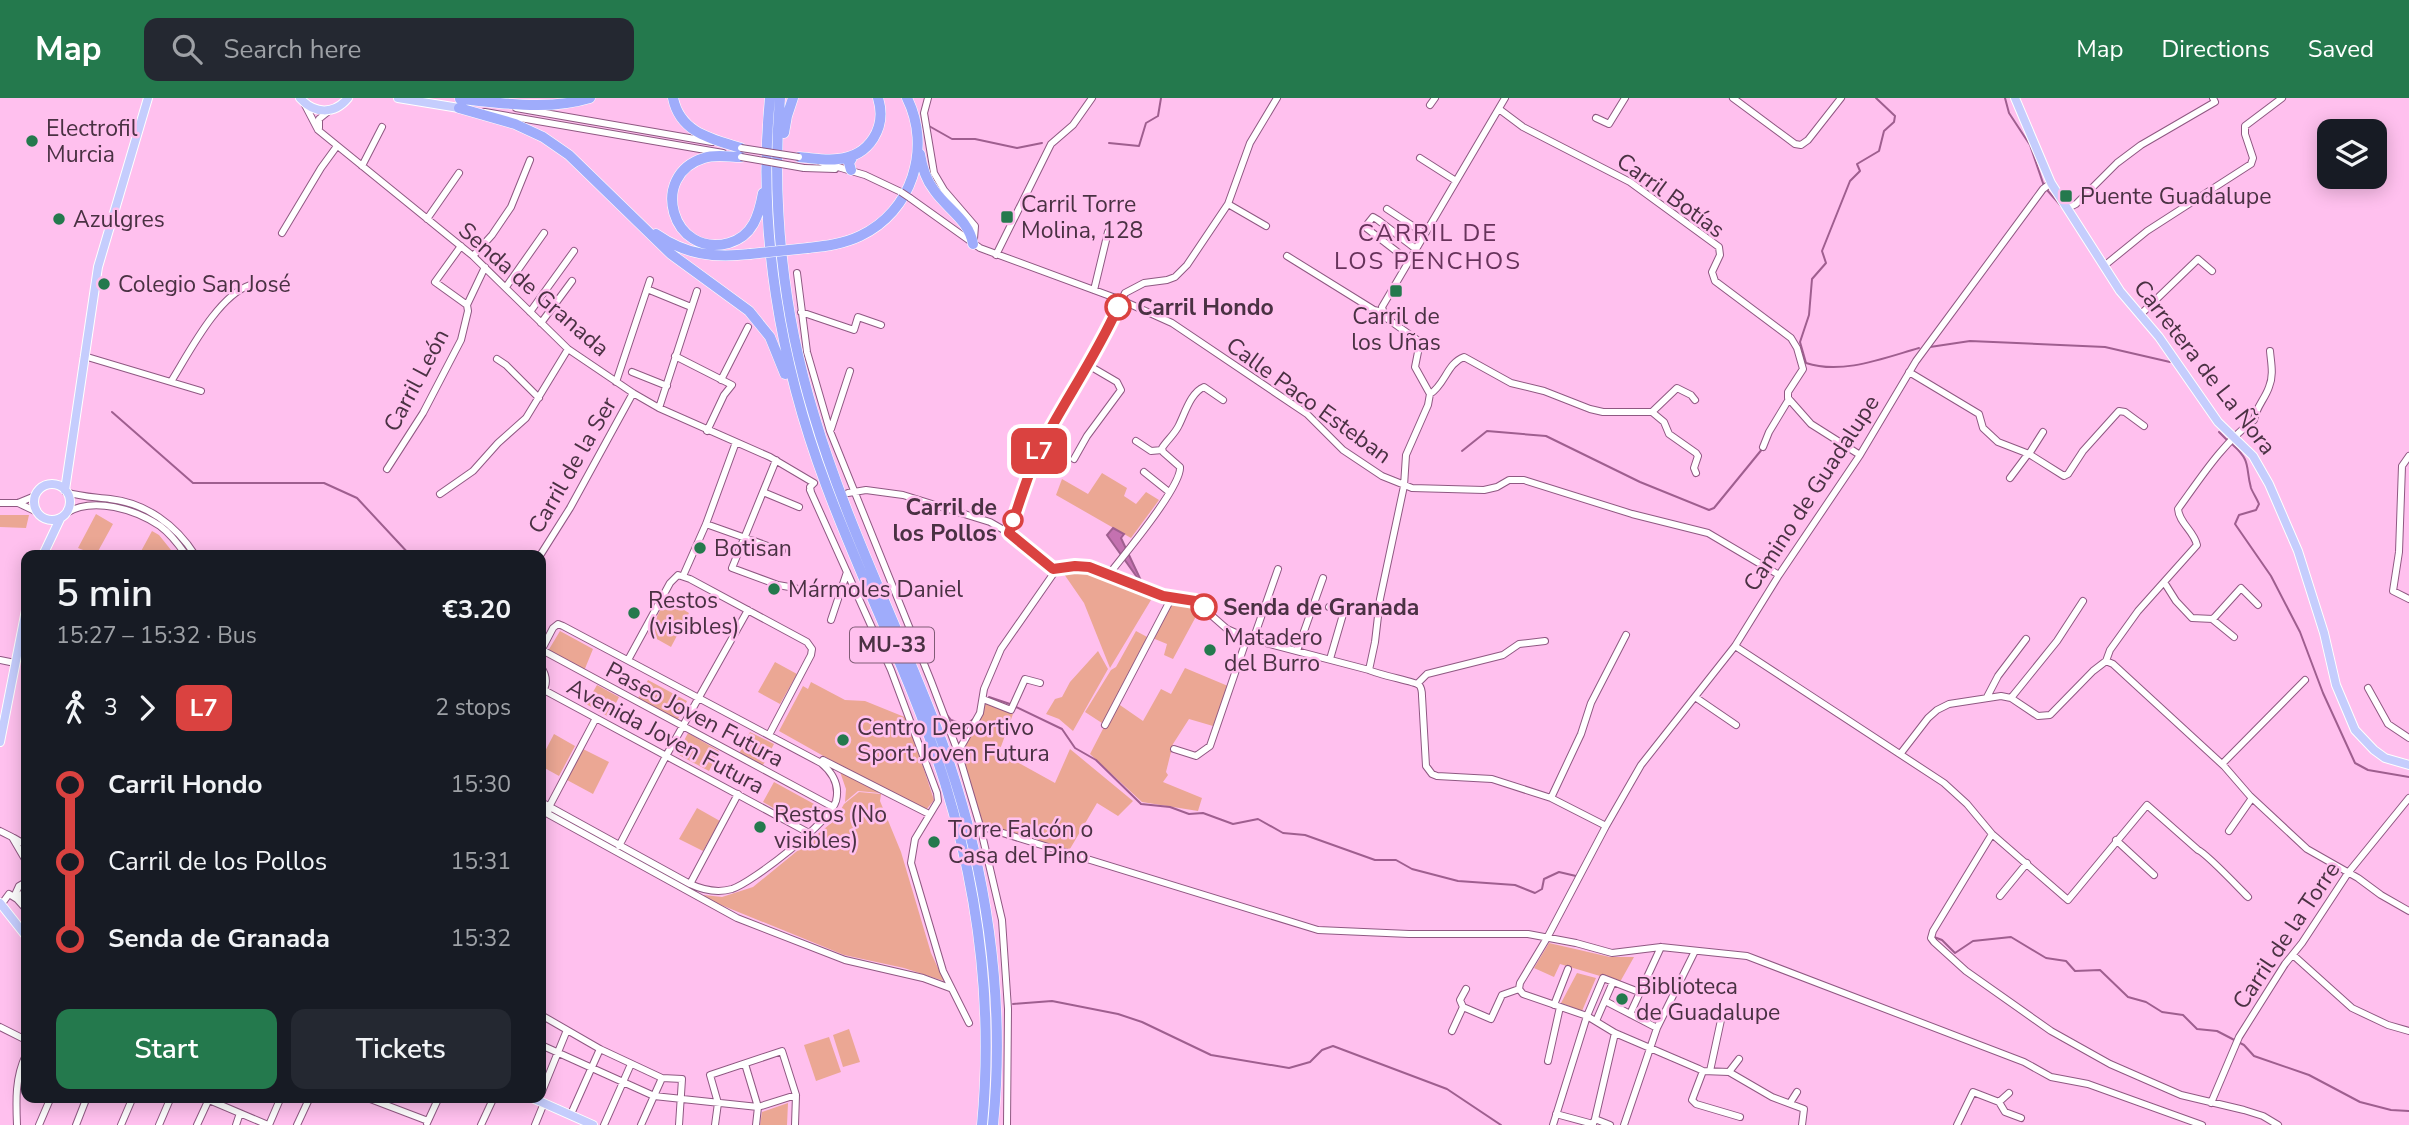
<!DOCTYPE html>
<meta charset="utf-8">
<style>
body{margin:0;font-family:"Nunito Sans",sans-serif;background:#242831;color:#f1f3f6;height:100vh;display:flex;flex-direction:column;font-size:26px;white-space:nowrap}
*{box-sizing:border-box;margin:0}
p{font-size:23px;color:#9ea1a6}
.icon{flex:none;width:38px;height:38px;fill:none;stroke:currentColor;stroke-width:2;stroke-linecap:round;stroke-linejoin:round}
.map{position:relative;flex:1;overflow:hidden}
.drawer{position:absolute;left:21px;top:452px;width:525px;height:553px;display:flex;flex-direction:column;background:#171b24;border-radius:14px;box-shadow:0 4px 18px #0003}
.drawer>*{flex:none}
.badge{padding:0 14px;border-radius:10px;font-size:24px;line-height:46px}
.controls{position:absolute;left:2317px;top:21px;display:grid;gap:14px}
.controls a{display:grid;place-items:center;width:70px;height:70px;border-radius:14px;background:#171b24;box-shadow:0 4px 18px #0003;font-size:35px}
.map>.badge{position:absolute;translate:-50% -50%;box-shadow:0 0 0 4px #fff}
.legs{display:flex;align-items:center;gap:10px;height:77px;padding:0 35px;font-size:23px}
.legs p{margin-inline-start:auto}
.headline{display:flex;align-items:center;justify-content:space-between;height:119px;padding:0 35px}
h1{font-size:38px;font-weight:600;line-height:52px}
.button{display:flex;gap:14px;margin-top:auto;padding:14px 35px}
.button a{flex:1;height:80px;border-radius:14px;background:#24794d;color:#fff;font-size:28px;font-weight:600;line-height:80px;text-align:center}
.button a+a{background:#242831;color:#f1f3f6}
ul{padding:0 35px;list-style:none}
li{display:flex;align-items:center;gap:24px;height:77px;font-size:26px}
li i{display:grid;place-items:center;width:10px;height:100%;margin:0 9px;background:currentColor}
li i::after{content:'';width:18px;height:18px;margin:-9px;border:5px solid;border-radius:50%;background:#171b24}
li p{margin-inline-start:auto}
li:first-child i{background:linear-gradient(#0000 50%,currentColor 0)}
li:last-child i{background:linear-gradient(currentColor 50%,#0000 0)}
header{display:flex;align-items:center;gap:42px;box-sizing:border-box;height:98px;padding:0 35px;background:#24794d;color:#fff}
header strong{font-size:33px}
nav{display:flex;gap:38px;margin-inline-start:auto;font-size:24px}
.search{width:490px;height:63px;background:#242831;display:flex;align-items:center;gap:18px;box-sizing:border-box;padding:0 24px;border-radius:14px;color:#9ea1a6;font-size:26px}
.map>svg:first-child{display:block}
.green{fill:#eba794}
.water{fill:#c471b0;stroke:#9f5e8f;stroke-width:2}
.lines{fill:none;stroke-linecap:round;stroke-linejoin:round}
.stream{stroke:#9f5e8f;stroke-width:2}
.minor-casing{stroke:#8f5882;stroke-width:8}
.major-casing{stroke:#fff;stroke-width:10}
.highway-casing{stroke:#fff;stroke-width:11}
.minor{stroke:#fff;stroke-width:6}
.major{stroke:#c5cdfd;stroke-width:8}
.highway{stroke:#9facfb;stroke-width:10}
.minor-bridge-casing{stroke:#8f5882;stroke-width:8;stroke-linecap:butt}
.highway-bridge-casing{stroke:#fff;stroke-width:11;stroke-linecap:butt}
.minor-bridge{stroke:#fff;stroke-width:6}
.highway-bridge{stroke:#9facfb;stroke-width:10}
.line-1-casing{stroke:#fff;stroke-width:16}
.line-1{stroke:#da4240;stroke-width:10}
.poi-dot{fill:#24794d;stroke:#ffc0ee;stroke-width:2.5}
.stop-1-dot{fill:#fff;stroke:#da4240;stroke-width:3.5}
.labels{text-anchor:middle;stroke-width:5;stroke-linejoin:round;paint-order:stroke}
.shield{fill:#ffc0ee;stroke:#805c76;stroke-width:2}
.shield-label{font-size:21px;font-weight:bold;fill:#4a3143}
.poi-label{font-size:23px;fill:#4a3143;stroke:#ffc0ee;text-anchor:start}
.street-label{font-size:23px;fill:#4a3143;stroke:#ffc0ee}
.stop-label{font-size:23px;font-weight:bold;fill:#4a3143;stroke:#ffc0ee;text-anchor:start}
.neighbourhood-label{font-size:24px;letter-spacing:2px;fill:#67335b;stroke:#ffc0ee}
</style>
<header>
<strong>Map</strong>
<div class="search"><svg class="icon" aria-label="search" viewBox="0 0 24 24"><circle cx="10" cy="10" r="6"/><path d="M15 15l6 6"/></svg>Search here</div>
<nav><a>Map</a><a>Directions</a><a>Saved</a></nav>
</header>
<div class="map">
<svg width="2409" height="1027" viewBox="0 0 2409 1027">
<rect width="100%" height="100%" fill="#ffc0ee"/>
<path class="green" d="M1102 375 1127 390 1124 398 1136 406 1146 394 1159 402 1131 440 1056 397 1062 381 1088 396Z
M96 416 113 426 96 457 78 450Z
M0 417H29L26 430 0 429Z
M152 433 159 437 175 457H139Z
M1072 471C1101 471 1128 485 1154 497L1110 570 1084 505 1064 476Z
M666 501 689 515 671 549 648 536Z
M1171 501H1189L1200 511 1173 561 1164 557 1167 546 1150 539Z
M560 533 593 551 584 573 548 553Z
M1136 533 1149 540 1117 605 1143 623 1161 591 1171 596 1185 570 1228 588 1213 628 1189 621 1173 646 1166 674 1168 677 1163 684 1202 700 1198 713 1142 704 1090 656 1105 627 1085 614 1111 572 1116 569Z
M1098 553 1108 571 1073 633 1059 621 1046 616 1055 601 1062 599 1070 584Z
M775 564 797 576 780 606 758 594Z
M648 582 687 603 677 623 637 602Z
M811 584 845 602 865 603 907 620 934 702 926 712 868 683 779 633 803 588 808 591Z
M597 587 619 599 609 619 586 606Z
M986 605 1013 616 999 654 1055 685 1070 651 1133 703 1118 718 1097 705 1067 756 980 728 958 654Z
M750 634 774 646 762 669 739 656Z
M688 635 719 653 709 673 677 656Z
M554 636 575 648 559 678 541 668V661Z
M583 651 609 664 593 696 567 682Z
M839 671 880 695 858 693 845 704 846 691Z
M774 684 825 712C802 733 787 717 763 704Z
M859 694 881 696 880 703 901 754 931 855 944 883 904 870 844 857 704 800V797L722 799 753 789 835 722 844 706Z
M697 710 720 723 703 753 679 741Z
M1549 845 1610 859H1634L1620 884 1560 866 1554 879 1534 870Z
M1577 875 1596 880 1582 913 1561 905Z
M849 931 860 964 843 969 833 937Z
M829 939 841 974 816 983 804 947Z
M788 1005 787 1027H760L762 1014Z"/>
<path class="water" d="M1113 430 1124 436 1121 440 1144 489 1107 437Z"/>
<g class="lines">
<path class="stream" d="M1876 0 1895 18 1894 24 1884 33 1879 53 1857 66 1860 73 1850 83 1822 153 1826 165 1812 181 1809 217 1800 244 1806 265C1842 277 1884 260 1919 250
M2005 0 2009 15 2030 47 2044 88
M929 28 952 41H975L1017 50 1042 45
M1109 45 1139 48 1146 25 1158 18 1161 0
M2047 92 2062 109
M1930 249 1970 243 2105 249 2170 264
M112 314 193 385H324L357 400 410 457
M2219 334 2228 343
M2233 347C2252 364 2245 369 2251 390 2253 395 2257 401 2259 406L2256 412 2239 417 2235 426 2271 478 2300 534 2323 595 2355 665 2368 672 2409 679
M1462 353 1487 333 1546 338 1640 384 1709 412 1714 410 1763 350
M989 599 1010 606
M1016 609 1062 631 1075 650 1096 662 1141 706 1170 709 1189 716 1203 715 1233 726 1258 721 1283 735 1305 737 1375 762H1396L1412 771 1458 783 1515 787 1535 795 1542 791 1544 781 1559 774 1576 778
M947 617 951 622 965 627 975 620
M1934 839 1942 842 1955 855 1973 843 2011 839 2046 860 2066 863 2075 873 2100 872 2128 899 2146 904 2162 914 2183 917 2197 931 2217 933 2244 947 2254 958 2309 977 2360 1004 2391 1012 2409 1013
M1013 906 1052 903 1118 916 1142 924 1211 957 1289 970 1310 964 1322 952 1333 948 1447 991 1501 1027"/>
<defs>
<path id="minor" d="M928 0 924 15 934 75 944 92 975 128 974 141
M1733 0 1795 46 1801 47 1808 42 1841 0
M305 7 318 32 473 158 568 251 633 295 659 310 770 359 814 385 810 389 811 394
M1430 7 1435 0
M516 10 712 44
M1499 11 1523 29 1630 84 1719 149 1720 157 1712 174 1715 183 1791 240 1797 250 1803 271 1788 294V300L1811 326 1860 357
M485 14 723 55
M1596 20 1609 26 1625 0
M319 30V21L330 12
M1420 60 1456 83
M821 64 865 77 901 94
M362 68 382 29
M804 70 835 71
M910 100 980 150 1121 202 1172 225 1307 316 1343 352 1382 378 1412 390 1484 392 1497 389 1509 382H1524L1632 416 1708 435 1779 477
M1228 106 1266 128
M2068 110 2076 106 2117 65 2141 47 2215 4 2213 0
M1387 111 1425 136
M427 121 459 75
M282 135 321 70 337 48
M461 148 435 184 467 207
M996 157 1051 46 1073 27 1092 0
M473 158 492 137 511 109 530 62
M1287 158 1374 212 1383 214
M1409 163 1365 129 1373 119 1378 122 1416 151
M2104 168 2147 133 2251 66 2253 60 2245 36V28L2282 0
M797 175 807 254 830 333 931 583 958 654 980 728 1002 822 1008 911 1007 1027
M506 189 544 135
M647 191 691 209
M1094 192 1108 134
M530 214 574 153
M801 214 854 232 858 219 881 227
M2140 217 2198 161 2212 173
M541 225 572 183
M84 258 201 293
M675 258 732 287 724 297 707 333
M497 261 506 267 539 300
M632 274 667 288
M1909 274 1979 316 1983 330 1998 344 2029 356 2064 378 2068 376 2083 353 2119 313 2125 314 2144 328
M172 282C190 253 218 198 250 187
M721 282 748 229
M616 284 650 182
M1430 296C1445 287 1447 265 1464 259L1511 285 1544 293 1590 311 1603 314H1652L1664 324 1669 336 1696 355 1698 358 1694 370 1696 375
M659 310 697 193
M1652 314 1677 290 1691 297 1695 302
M831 331 850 273
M1136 343 1151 353 1162 352
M1763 349 1769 334 1789 301
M2029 356 2043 334
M2409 358 2402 368 2399 454 2393 493 2409 501
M1074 361 1087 338 1121 292 1117 284 1088 267
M776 362 732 470 778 487 795 490
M387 371 423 315 461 242 468 213 467 207 485 169
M1144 374 1169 394
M2010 380 2028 356
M810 392 891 572 937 695 938 703 915 741 911 765 943 873 969 925
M66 394C81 399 95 399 110 401 146 405 176 427 195 457
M763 394 799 409
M848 395 866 392 903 397 990 424 1009 435 1053 471 1082 468 1110 475 1163 498 1195 503 1227 531 1247 540 1369 572C1379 577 1416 584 1419 587 1421 589 1422 595 1422 598L1426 668 1432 676 1437 678 1492 681 1551 700 1606 728
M440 396 473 373 498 345 526 320 568 251
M0 405H18L35 398
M18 405 37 414
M66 415C94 398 136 412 160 428 171 436 179 447 186 457
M706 426 782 453
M1009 435 1041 349 1107 234 1125 195 1144 185 1167 182 1175 179 1187 167 1228 106 1250 45 1277 0
M541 456 570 410 633 295
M1110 475C1124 457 1182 388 1180 369L1163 354 1162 350C1167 342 1175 336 1179 327 1185 315 1191 294 1204 289L1223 302
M683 478 706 426 736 344
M2164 484 2176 503 2192 520 2213 521 2241 490 2258 507
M1329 509 1344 513 1330 561
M2212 521 2234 539
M831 522 847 474
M1253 542 1278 471
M1735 548 1944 685 1967 706 1992 736 2068 802 2147 707 2198 752C2206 755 2239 790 2248 799
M542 552 833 709
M541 553 553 530 558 526 563 528 821 665C833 675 840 687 836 703 830 724 753 784 732 791 718 795 703 792 690 786L541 704
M1297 553 1323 480
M0 562 15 565
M628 562 670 485 678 477 690 481 807 544 812 551 811 557 769 637
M2106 563 2113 566 2224 668 2250 698 2307 751 2358 780 2381 797 2409 813
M541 569C547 578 548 587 541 596
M1369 572 1375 544 1380 501 1404 388 1406 357 1428 307 1430 296 1415 269 1420 244 1385 219 1382 209 1505 0
M1417 586 1427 576 1503 557 1519 546 1545 543
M2368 590 2388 626 2409 640
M544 592 809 735
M1695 599 1736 627
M1987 599 1998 578 2026 541
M2011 600 2057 543 2083 503
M983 601 1011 612 1025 581 1040 585
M596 620 549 709 548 716 737 820 845 862 923 880 950 890
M1105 627 1172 499
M1174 651 1196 658 1210 648 1247 540
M958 654 980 615 984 591 1001 551 1056 472
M1901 655 1928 620 1937 612 1949 606 2001 598 2011 600 2038 618 2050 617 2093 573 2106 563 2110 552 2138 513 2197 447C2194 433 2179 425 2178 411 2202 378 2222 346 2254 322 2256 309 2265 301 2269 289 2274 277 2271 265 2270 253
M821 665 823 662 929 716
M2222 666 2305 582
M1551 700 1581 636 1591 605 1626 537
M980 728 1318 832 1409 836H1528L1576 845 1612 855 1661 849 1747 858 2024 964 2051 979 2088 986 2202 1027
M0 733 12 739 26 763
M2229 733 2252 700
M1992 736 1933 833 1931 840 1934 844 1966 873 2051 933 2110 966 2181 997 2244 1012 2263 1018 2278 1027
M14 740 26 747
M2116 742 2154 777
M619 748 666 658 748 512
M690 786 738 696
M2000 798 2027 765
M14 799 19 788 26 784
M17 801 26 792
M1 807 9 796 17 801 26 811
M2293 857 2352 910 2388 927 2409 933
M1605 903 1657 930
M1554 907 1568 871
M1463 909 1460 902 1466 891
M1630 916 1661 849
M541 917 600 951 662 980 682 981 679 1027
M1596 923 1613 884
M0 929 26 942
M1452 933 1463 909 1491 921 1502 897 1519 891
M541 947 654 998 758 1009 796 997
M1548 963 1560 909
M745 966 758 1009 756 1027
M1703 973 1729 974 1772 999 1804 1011 1802 1027
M1710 973 1721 922
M1729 974 1739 961
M541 996 567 932
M202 999 268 1027
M365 999 428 1023
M1999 1004 2009 995
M1790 1005 1797 994
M2211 1005 2239 939 2285 866 2302 845 2348 775 2409 700
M571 1016 600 951
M1556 1016 1593 1026 1595 1021
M1740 1019 1696 1006 1692 1002 1703 973 1699 971 1615 935 1587 918 1523 896 1519 891 1520 885 1547 840 1606 728 1641 667 1735 548 1779 477 1860 357 1916 263 2043 91 2051 85
M427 1025 439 999
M17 1027C16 1003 15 979 26 957
M39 1027 51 999
M76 1027 87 999
M121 1027 133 999
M159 1027 171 999
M197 1027 209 1001
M236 1027 240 1015
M269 1027 281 999
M297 1027 310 999
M481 1027 494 999
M535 1027 544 1005
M604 1027 631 966
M641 1027 662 980
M715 1027 718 1005 710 977 782 953 796 997 795 1027
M1553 1027 1587 918 1603 880 1639 894
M1610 1027 1595 1021 1615 935
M1624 1027 1657 930 1695 853
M1957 1027 1973 994 1999 1004 2005 1014 2021 1020"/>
<path id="major" d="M300 0C314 16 334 17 348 0
M398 0 459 10
M2015 0 2051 85 2120 193 2159 239 2218 324 2253 358 2269 386 2298 453 2324 535 2336 587 2355 632 2374 652 2385 660 2409 667
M34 404a18 18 0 1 1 36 0a18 18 0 1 1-36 0Z
M65 392 98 169 148 0
M43 457 60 421
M0 644 26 512
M0 805 26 838
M530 999 593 1027"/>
<path id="highway" d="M673 0C680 35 712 41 741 50
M770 0C757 131 780 265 826 387 863 487 913 583 945 685 979 796 993 911 982 1027
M780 0C771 105 783 216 814 317 847 429 901 534 942 644 986 766 1006 898 993 1027
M460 1C504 5 547 13 590 0
M459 10 515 26 543 39 569 57 671 156 749 213 770 239 785 276
M784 35 787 18 793 0
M920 56C922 69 926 82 934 92 947 111 969 122 973 146
M741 59C729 59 715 56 704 60 648 77 672 161 729 145 753 138 759 117 763 95
M799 59C812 60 826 63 838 61 870 58 887 29 878 0
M851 72 849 65 853 58
M656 136C686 157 714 160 750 156
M808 150C826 148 843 146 860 138 912 114 932 50 907 0"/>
</defs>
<use href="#minor" class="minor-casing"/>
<use href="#major" class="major-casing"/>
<use href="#highway" class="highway-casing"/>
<use href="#minor" class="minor"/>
<use href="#major" class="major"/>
<use href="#highway" class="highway"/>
<defs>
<path id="minor-bridge" d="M741 50 799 59
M741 59 804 70
M901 94 910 100"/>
<path id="highway-bridge" d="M750 156 808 150"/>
</defs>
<use href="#minor-bridge" class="minor-bridge-casing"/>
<use href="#highway-bridge" class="highway-bridge-casing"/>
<use href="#minor-bridge" class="minor-bridge"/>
<use href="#highway-bridge" class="highway-bridge"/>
</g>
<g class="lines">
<defs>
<path id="line-1" d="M1118 209C1096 258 1065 302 1040 350 1027 377 1019 407 1009 435L1053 471 1075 468 1089 469 1163 498 1195 503 1204 509"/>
</defs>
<use href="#line-1" class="line-1-casing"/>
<use href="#line-1" class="line-1"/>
</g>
<g class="poi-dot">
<circle cx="32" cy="43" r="7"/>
<rect x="2059" y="91" width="14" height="14" rx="3.5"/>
<rect x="1000" y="112" width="14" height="14" rx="3.5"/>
<circle cx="59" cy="121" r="7"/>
<circle cx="104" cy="186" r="7"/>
<rect x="1389" y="186" width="14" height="14" rx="3.5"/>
<circle cx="700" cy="450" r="7"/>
<circle cx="774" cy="491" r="7"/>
<circle cx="634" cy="515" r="7"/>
<circle cx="1210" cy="552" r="7"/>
<circle cx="843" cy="642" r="7"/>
<circle cx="760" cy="729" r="7"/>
<circle cx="934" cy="744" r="7"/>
<circle cx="1622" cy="901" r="7"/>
</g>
<g class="stop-1-dot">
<circle cx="1118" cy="209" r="12"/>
<circle cx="1013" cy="422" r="9"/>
<circle cx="1204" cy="509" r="12"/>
</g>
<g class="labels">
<rect class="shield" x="850" y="529.5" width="84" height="35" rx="5"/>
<g class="shield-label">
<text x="892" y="554">MU-33</text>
</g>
<g class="poi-label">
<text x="46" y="38">Electrofil<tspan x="46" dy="26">Murcia</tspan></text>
<text x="2080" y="106">Puente Guadalupe</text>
<text x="1021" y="114">Carril Torre<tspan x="1021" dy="26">Molina, 128</tspan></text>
<text x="73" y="129">Azulgres</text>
<text x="118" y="194">Colegio San José</text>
<text x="1396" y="226" text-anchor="middle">Carril de<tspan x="1396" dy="26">los Uñas</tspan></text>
<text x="714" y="458">Botisan</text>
<text x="788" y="499">Mármoles Daniel</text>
<text x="648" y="510">Restos<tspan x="648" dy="26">(visibles)</tspan></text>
<text x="1224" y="547">Matadero<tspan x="1224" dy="26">del Burro</tspan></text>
<text x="857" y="637">Centro Deportivo<tspan x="857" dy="26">Sport Joven Futura</tspan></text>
<text x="774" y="724">Restos (No<tspan x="774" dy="26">visibles)</tspan></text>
<text x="948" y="739">Torre Falcón o<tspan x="948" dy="26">Casa del Pino</tspan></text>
<text x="1636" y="896">Biblioteca<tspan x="1636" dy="26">de Guadalupe</tspan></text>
</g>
<g class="street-label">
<text transform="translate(1671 97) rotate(36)" y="8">Carril Botías</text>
<text transform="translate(534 191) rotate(41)" y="8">Senda de Granada</text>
<text transform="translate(2205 269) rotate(52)" y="8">Carretera de La Ñora</text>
<text transform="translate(416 282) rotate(-62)" y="8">Carril León</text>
<text transform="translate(1309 302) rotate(36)" y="8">Calle Paco Esteban</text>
<text transform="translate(572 367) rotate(-60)" y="8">Carril de la Ser</text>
<text transform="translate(1811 395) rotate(-57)" y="8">Camino de Guadalupe</text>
<text transform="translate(695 616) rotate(28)" y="8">Paseo Joven Futura</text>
<text transform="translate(666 638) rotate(28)" y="8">Avenida Joven Futura</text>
<text transform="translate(2286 837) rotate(-56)" y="8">Carril de la Torre</text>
</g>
<g class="stop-label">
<text x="1137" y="217">Carril Hondo</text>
<text x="997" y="417" text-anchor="end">Carril de<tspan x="997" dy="26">los Pollos</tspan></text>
<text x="1223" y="517">Senda de Granada</text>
</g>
<g class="neighbourhood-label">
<text x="1428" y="143">CARRIL DE<tspan x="1428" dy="28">LOS PENCHOS</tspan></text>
</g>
</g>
</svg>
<div class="controls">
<a><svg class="icon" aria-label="layers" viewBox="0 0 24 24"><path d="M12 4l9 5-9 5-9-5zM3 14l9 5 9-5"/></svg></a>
</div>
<b class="badge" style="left:1039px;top:353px;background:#da4240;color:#fff">L7</b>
<section class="drawer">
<div class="headline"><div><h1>5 min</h1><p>15:27 – 15:32 · Bus</p></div><b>€3.20</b></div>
<div class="legs"><svg class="icon" aria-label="walk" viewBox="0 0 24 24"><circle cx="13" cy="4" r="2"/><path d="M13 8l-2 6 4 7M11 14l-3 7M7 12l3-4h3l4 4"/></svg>3<svg class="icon" aria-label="forward" viewBox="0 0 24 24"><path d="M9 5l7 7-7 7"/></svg><b class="badge" style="background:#da4240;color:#fff">L7</b><p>2 stops</p></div>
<ul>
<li><i style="color:#da4240"></i><b>Carril Hondo</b><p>15:30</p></li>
<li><i style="color:#da4240"></i><span>Carril de los Pollos</span><p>15:31</p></li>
<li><i style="color:#da4240"></i><b>Senda de Granada</b><p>15:32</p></li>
</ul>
<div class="button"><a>Start</a><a>Tickets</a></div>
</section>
</div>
